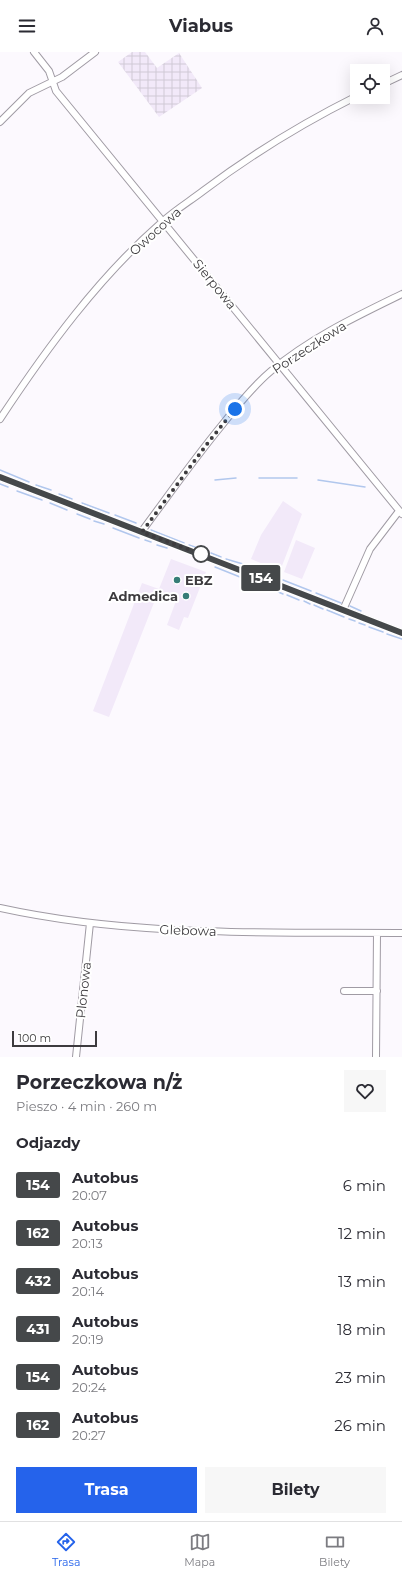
<!DOCTYPE html>
<html lang="pl">
<meta charset="utf-8">
<style>
body{margin:0;font-family:Montserrat,sans-serif;background:#f7f7f7;color:#2b2b33;height:100vh;display:flex;flex-direction:column;font-size:15px;white-space:nowrap}
*{box-sizing:border-box;margin:0}
p{font-size:13px;color:#7c7c81}
.icon{flex:none;width:22px;height:22px;fill:none;stroke:currentColor;stroke-width:2;stroke-linecap:round;stroke-linejoin:round}
.map{position:relative;height:1005px;overflow:hidden}
.details{display:flex;flex-direction:column;background:#fff;flex:1}
.details>*{flex:none}
.badge{padding:0 8px;border-radius:3px;font-size:14px;line-height:26px}
.buttons{position:absolute;left:350px;top:12px;display:grid;gap:8px}
.buttons a{display:grid;place-items:center;width:40px;height:40px;border-radius:0px;background:#fff;box-shadow:0 4px 16px #0002;font-size:20px}
.scale{position:absolute;left:12px;bottom:10px;width:85px;box-sizing:border-box;padding-left:4px;border:2px solid #3d3b3e;border-top:0;font-size:11px;line-height:14px;white-space:nowrap;color:#3d3b3e;-webkit-text-stroke:3px #fff;paint-order:stroke}
.you{position:absolute;width:20px;height:20px;margin:-10px;border:3px solid #fff;border-radius:50%;background:#1a73e8;box-shadow:0 0 0 6px #1a73e833}
.map>.badge{position:absolute;translate:-50% -50%;box-shadow:0 0 0 2px #fff}
h2{padding:0 16px;font-size:15px;line-height:36px}
.round{display:grid;place-items:center;flex:none;width:42px;height:42px;border-radius:0px;background:#f7f7f7}
.head{display:flex;align-items:center;justify-content:space-between;height:68px;padding:0 16px}
h1{font-size:19px;font-weight:700;line-height:30px}
.button{display:flex;gap:8px;margin-top:auto;padding:8px 16px}
.button a{flex:1;height:46px;border-radius:0px;background:#2563eb;color:#fff;font-size:16px;font-weight:700;line-height:46px;text-align:center}
.button a+a{background:#f7f7f7;color:#2b2b33}
ul{padding:0;list-style:none}
li{display:flex;align-items:center;gap:12px;height:48px;padding:0 16px}
li div{flex:1}
li b{display:block;font-size:15px}
li em{font-style:normal}
li .badge{min-width:44px;font-weight:700;text-align:center}
header{display:flex;justify-content:space-between;align-items:center;height:52px;padding:0 16px;background:#fff;font-size:18px;font-weight:700}
.dock{display:flex;justify-content:space-around;align-items:center;height:56px;border-top:1px solid #e1e1e2;background:#fff;font-size:11px;color:#7c7c81}
.dock a{display:grid;justify-items:center;gap:2px}
.dock .active{color:#2563eb}
.map>svg:first-child{display:block}
.built{fill:#f2e9f9}
.industrial{fill:url(#industrial-grid)}
.lines{fill:none;stroke-linecap:round;stroke-linejoin:round}
.stream{stroke:#b1c7ed;stroke-width:1.5}
.minor-casing{stroke:#a09ba4;stroke-width:8}
.tertiary-casing{stroke:#a09ba4;stroke-width:8}
.minor{stroke:#fff;stroke-width:6}
.tertiary{stroke:#fff;stroke-width:7}
.line-casing{stroke:#fff;stroke-width:9}
.line{stroke:#45484a;stroke-width:6}
.walk{stroke:#3d3b3e;stroke-width:4;stroke-dasharray:0 7.2}
.stop-dot{fill:#fff;stroke:#45484a;stroke-width:2}
.poi-dot{fill:#357c76;stroke:#fff;stroke-width:1.5}
.labels{text-anchor:middle;stroke-width:4;stroke-linejoin:round;paint-order:stroke}
.street-label{font-size:13px;fill:#3d3b3e;stroke:#fff}
.poi-label{font-size:13px;font-weight:bold;fill:#3d3b3e;stroke:#fff;text-anchor:start}
</style>
<header><svg class="icon" aria-label="menu" viewBox="0 0 24 24"><path d="M4 6h16M4 12h16M4 18h16"/></svg>Viabus<svg class="icon" aria-label="person" viewBox="0 0 24 24"><circle cx="12" cy="8" r="4"/><path d="M4 21q1-7 8-7t8 7"/></svg></header>
<div class="map">
<svg width="402" height="1005" viewBox="0 0 402 1005">
<defs>
<pattern id="industrial-grid" width="8" height="8" patternUnits="userSpaceOnUse"><rect width="8" height="8" fill="#f2e9f9"/><path d="M0 4h8M4 0v8" fill="none" stroke="#d0c9d6"/></pattern>
</defs>
<rect width="100%" height="100%" fill="#fcf9fe"/>
<path class="built" d="M283 449 302 462 280 519 251 507 261 483Z
M296 488 315 496 302 527 284 520Z
M171 507 206 520 188 566 184 565 179 578 167 573 176 549 157 543 109 665 93 659 142 531 159 537Z"/>
<path class="industrial" d="M132 0H145L157 16 179 1 202 36 159 65 118 10Z"/>
<g class="lines">
<path class="stream" d="M0 418 29 430
M259 426H297
M215 428 236 426
M318 428 365 435
M0 432 8 435
M36 433 51 438
M17 439 42 448
M59 442 72 447
M50 451 67 458
M82 451 109 461
M77 462 90 467
M115 463 136 471
M94 469 104 472
M113 476 139 486
M151 478 184 491
M145 488 151 490
M157 493 167 496
M189 493 206 499
M211 501 221 505
M226 507 243 512
M247 514 265 522
M215 515 240 525
M272 524 278 527
M283 528 311 539
M251 529 263 534
M269 536 283 542
M316 541 341 551
M287 543 299 548
M304 549 310 552
M314 553 323 557
M350 554 361 559
M327 558 344 565
M349 567 355 569
M359 571 365 573
M369 575 383 580
M387 582 402 587"/>
<defs>
<path id="minor" d="M34 0 49 19 56 39 402 462
M383 32 402 23
M0 70 29 41 62 25 95 0
M0 367C47 296 98 226 162 170 175 158 190 149 203 139 252 102 303 71 357 44
M142 479C168 444 194 407 222 373 237 354 253 334 271 319 310 286 357 264 402 242
M343 558 370 497 399 459
M0 856C132 885 268 880 402 881
M344 939H377
M76 1005 90 871
M376 1005 377 881"/>
<path id="tertiary" d="M0 425 402 581"/>
</defs>
<use href="#minor" class="minor-casing"/>
<use href="#tertiary" class="tertiary-casing"/>
<use href="#minor" class="minor"/>
<use href="#tertiary" class="tertiary"/>
</g>
<g class="lines">
<defs>
<path id="line" d="M0 425 402 581"/>
</defs>
<use href="#line" class="line-casing"/>
<use href="#line" class="line"/>
<path class="walk" d="M201 502 142 480 207 392 235 357"/>
</g>
<circle class="stop-dot" cx="201" cy="502" r="8"/>
<g class="poi-dot">
<circle cx="177" cy="528" r="4"/>
<circle cx="186" cy="544" r="4"/>
</g>
<g class="labels">
<g class="street-label">
<text transform="translate(155 179) rotate(-42)" y="5">Owocowa</text>
<text transform="translate(215 232) rotate(51)" y="5">Sierpowa</text>
<text transform="translate(309 295) rotate(-33)" y="5">Porzeczkowa</text>
<text transform="translate(188 878) rotate(2)" y="5">Glebowa</text>
<text transform="translate(83 938) rotate(-84)" y="5">Plonowa</text>
</g>
<g class="poi-label">
<text x="185" y="533">EBZ</text>
<text x="178" y="549" text-anchor="end">Admedica</text>
</g>
</g>
</svg>
<div class="buttons">
<a><svg class="icon" aria-label="locate" viewBox="0 0 24 24"><circle cx="12" cy="12" r="6"/><path d="M12 2v4M12 18v4M2 12h4M18 12h4"/></svg></a>
</div>
<div class="scale">100 m</div>
<div class="you" style="left:235px;top:357px"></div>
<b class="badge" style="left:261px;top:526px;background:#45484a;color:#fff">154</b>
</div>
<section class="details">
<div class="head"><div><h1>Porzeczkowa n/ż</h1><p>Pieszo · 4 min · 260 m</p></div><a class="round"><svg class="icon" aria-label="heart" viewBox="0 0 24 24"><path d="M12 20l-8-8c-3-5 5-10 8-4 3-6 11-1 8 4z"/></svg></a></div>
<h2>Odjazdy</h2>
<ul>
<li><span class="badge" style="background:#45484a;color:#fff">154</span><div><b>Autobus</b><p>20:07</p></div><em>6 min</em></li>
<li><span class="badge" style="background:#45484a;color:#fff">162</span><div><b>Autobus</b><p>20:13</p></div><em>12 min</em></li>
<li><span class="badge" style="background:#45484a;color:#fff">432</span><div><b>Autobus</b><p>20:14</p></div><em>13 min</em></li>
<li><span class="badge" style="background:#45484a;color:#fff">431</span><div><b>Autobus</b><p>20:19</p></div><em>18 min</em></li>
<li><span class="badge" style="background:#45484a;color:#fff">154</span><div><b>Autobus</b><p>20:24</p></div><em>23 min</em></li>
<li><span class="badge" style="background:#45484a;color:#fff">162</span><div><b>Autobus</b><p>20:27</p></div><em>26 min</em></li>
</ul>
<div class="button"><a>Trasa</a><a>Bilety</a></div>
</section>
<nav class="dock">
<a class="active"><svg class="icon" aria-label="directions" viewBox="0 0 24 24"><path d="M12 3l9 9-9 9-9-9zM9 14v-3h6M13 9l2 2-2 2"/></svg>Trasa</a>
<a><svg class="icon" aria-label="map" viewBox="0 0 24 24"><path d="M3 6l6-2 6 2 6-2v14l-6 2-6-2-6 2zM9 4v14M15 6v14"/></svg>Mapa</a>
<a><svg class="icon" aria-label="tickets" viewBox="0 0 24 24"><path d="M3 7h18v10H3zM15 7v10"/></svg>Bilety</a>
</nav>
